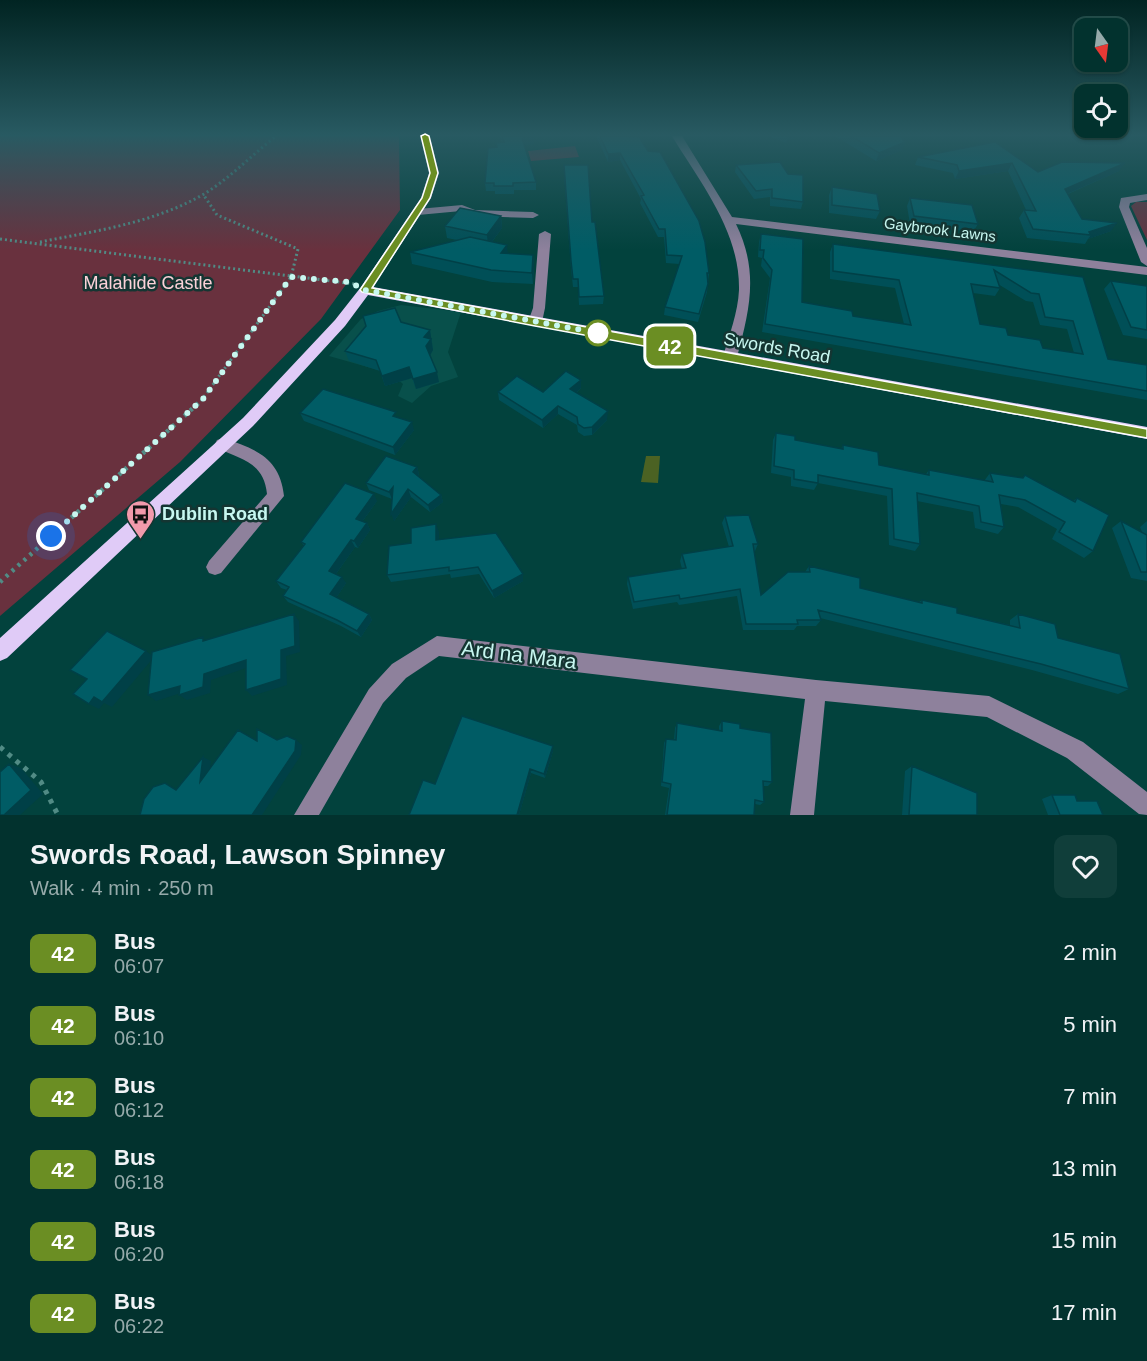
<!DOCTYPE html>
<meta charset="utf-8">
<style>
body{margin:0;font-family:Arial,sans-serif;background:#103e3a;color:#f1f3f6;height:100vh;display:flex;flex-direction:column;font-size:22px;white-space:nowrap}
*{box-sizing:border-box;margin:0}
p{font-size:20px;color:#96aaaa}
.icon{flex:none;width:33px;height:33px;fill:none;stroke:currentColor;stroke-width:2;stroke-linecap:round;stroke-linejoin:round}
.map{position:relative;height:815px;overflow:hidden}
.side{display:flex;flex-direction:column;background:#02322e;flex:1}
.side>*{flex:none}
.badge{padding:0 12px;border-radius:9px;font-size:21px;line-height:39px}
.needle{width:39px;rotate:166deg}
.tools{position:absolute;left:1074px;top:18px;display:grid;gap:12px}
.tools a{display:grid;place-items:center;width:54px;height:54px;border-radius:12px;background:#02322e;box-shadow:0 2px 4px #0004,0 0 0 2px #234d4a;font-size:30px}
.you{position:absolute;width:30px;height:30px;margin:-15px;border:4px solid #fff;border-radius:50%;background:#1a73e8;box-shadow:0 0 0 9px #1a73e833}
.map>.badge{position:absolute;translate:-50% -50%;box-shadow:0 0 0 3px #fff}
.round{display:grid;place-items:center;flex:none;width:63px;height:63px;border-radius:12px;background:#103e3a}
.headline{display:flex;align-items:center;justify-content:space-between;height:102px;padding:0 30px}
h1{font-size:28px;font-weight:700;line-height:45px}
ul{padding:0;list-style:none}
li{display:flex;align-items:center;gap:18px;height:72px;padding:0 30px}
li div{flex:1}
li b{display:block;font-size:22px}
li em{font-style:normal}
li .badge{min-width:66px;font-weight:700;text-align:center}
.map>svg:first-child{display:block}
.built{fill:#08504b}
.green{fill:#69313e}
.water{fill:#4b6223}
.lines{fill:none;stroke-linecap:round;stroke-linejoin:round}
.path-far2{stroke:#518b85;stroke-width:3;stroke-dasharray:2 3;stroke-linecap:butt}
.path-far1{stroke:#518b85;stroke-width:4.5;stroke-dasharray:3 5;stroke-linecap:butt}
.path{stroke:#518b85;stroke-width:5;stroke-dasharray:4.5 6;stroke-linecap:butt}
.minor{fill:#8e819c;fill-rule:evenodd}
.major{fill:#e0cbf7;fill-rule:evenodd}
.wall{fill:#004f57;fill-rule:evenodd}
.shaded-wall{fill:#004047}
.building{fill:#005c65;stroke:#004047;stroke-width:1.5;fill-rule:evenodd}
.line{fill:#6b8e23;stroke:#fff;stroke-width:1.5}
.walk{stroke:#c7f7f0;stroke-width:6;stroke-dasharray:0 10.8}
.stop-dot{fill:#fff;stroke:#6b8e23;stroke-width:3}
.labels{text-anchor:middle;stroke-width:5;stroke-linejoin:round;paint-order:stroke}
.far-street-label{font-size:15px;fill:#c7f7f0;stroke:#143532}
.park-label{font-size:18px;fill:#fcd1d8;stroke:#143532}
.street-label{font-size:18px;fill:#c7f7f0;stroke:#143532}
.poi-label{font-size:18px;font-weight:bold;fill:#c7f7f0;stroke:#143532;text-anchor:start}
.near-street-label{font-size:21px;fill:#c7f7f0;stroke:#143532}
</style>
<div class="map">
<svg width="1147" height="815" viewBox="0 0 1147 815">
<rect width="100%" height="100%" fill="#02423d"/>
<path class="built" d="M401 305 461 312 448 352 458 377 431 386 412 403 398 396 403 384 392 374 329 356 361 319 378 311Z"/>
<path class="green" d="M0 136H399L400 210 321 319 180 462 0 616Z
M575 146 579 157 531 161 528 151Z
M1136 202H1147V240L1131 206Z"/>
<path class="water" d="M646 456H660L658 483 641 482Z"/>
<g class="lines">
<path class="path-far2" d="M0 239 354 284
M40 242C95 231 154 223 204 194 230 178 252 155 276 136
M201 401 291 277 298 249 217 215 203 194"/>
<path class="path-far1" d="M0 582 202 400"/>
<path class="path" d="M0 747 41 782 58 815"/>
<path class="minor" d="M672 136H682L732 217 1147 267V275L736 224C759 271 750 309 737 357L735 360H725L723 357C729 335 738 313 739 290 740 231 701 184 672 136Z
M1147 194V200L1130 203 1129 207 1147 248V266L1141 262 1119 207 1121 198Z
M462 205 475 210 533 212 539 215 533 218 473 216 461 211 418 215 412 212 418 209Z
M545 231 551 234 545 308 542 322 535 326 528 322 533 308 539 234Z
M223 438C256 449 280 458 284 496L221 573 215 575 209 573 206 567 209 561 267 494C264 463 243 460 217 448L215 444 217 440Z
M437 636 816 680 989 696 1083 742 1147 792V815L1139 814 1067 758 987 717 825 701 814 815H790L805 699 439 656 406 678 383 703 319 815H294L369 689 392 664Z"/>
<path class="major" d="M420 136H430L439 173 431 198 373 287 1147 427V439L368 295 345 326 253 426 7 658 0 661V638L243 418 335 320 361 287 421 198 429 173Z"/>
</g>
<path class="wall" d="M500 136H534V144L524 145 536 182V190H514V194H495V191H486L485 183 496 147V143H502Z
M596 136H633L709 273 707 292 698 322 664 315 665 307 679 264 666 263 664 237H658L640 203 641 199 620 160 608 162Z
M768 136H795L786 143Z
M835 136H900L905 142 902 150 876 161Z
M995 142 1038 172 1119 171 1068 194 1082 219 1111 231 1088 239 1085 244 1027 238 1019 218 1024 210H1026L1008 171 955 179 953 173 915 165 918 157Z
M736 165 803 202 801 209 770 206V197L754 199 735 172Z
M564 173 592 222 604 296 603 304 579 305 578 287H573L571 269Z
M832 187 880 211 876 219 829 213V195Z
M910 198 978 224 973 232 910 224 907 206Z
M501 216 502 228 492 242 508 254 533 255 534 267 533 284 492 282 412 264 410 252 457 240 447 238 445 226Z
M761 234 802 302 853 316 904 324 895 288 830 279V252L833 244 1083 277 1108 359 1147 365V400L762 332 770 278 761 266 762 258 758 257 759 242ZM998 284 1026 301 1033 302 1040 325 1067 329 1074 353 1043 348 980 324 973 293 995 296 1000 288Z
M1111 281 1147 286V339L1123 335 1104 289Z
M401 322 430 330 433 350 430 355 439 382 416 389 412 378 385 386 380 371 349 361 345 351Z
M581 388 576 393 607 420 592 435 584 436 578 432 577 425 558 414 543 428 499 400 498 392H543Z
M300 413 398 418 414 430 395 455 304 421Z
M776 433 795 440 841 449 843 445 879 465 926 474 929 470 984 481 990 473 1022 478 1025 475 1073 501 1077 498 1093 551 1084 558 1052 539 1057 529 1018 507 1001 504 1004 527 998 534 975 528 973 512 917 501 920 544 915 551 889 545 887 496 818 483 814 490 791 486V477L771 473 773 440Z
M417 467 419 474 418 476 441 495 443 502 430 512 411 497 394 521 392 499 369 490 366 483Z
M377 501 362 522 367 523 370 530 358 548 355 547 336 574 346 583 336 598 369 614 372 620 361 637 341 626 288 602 283 596 287 590 281 588 276 581 304 546 301 542Z
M725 516 758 544 755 551H754L761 595 805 572 809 566 860 588 919 602 922 600 957 613 1010 625V620L1018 614 1058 638 1129 689 1118 694 1032 670 820 618 821 620 816 626H797L794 630H743L737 596 679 605 677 602 633 609 627 584 628 577 682 569 680 561 682 554 729 547 722 523Z
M1121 521 1142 532 1140 527 1147 521V581L1131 578 1112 528Z
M439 532V540L523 574V581L494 598 479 574 451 578 450 574 391 582 387 575 411 543Z
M722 721 740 728 772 782 768 786H763L764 802 760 805 755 804 754 815H665L669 788 661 786 664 743 666 739 674 740 675 728 677 723 719 731V726Z
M553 751 545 778 531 773 519 815H409L435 784Z
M912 766 977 815H902L905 771Z
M1052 795 1077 801 1103 815H1048L1042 799Z"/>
<path class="shaded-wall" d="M534 136V144L522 145V138Z
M788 136H795L786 143Z
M905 142 902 150 876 161 879 153Z
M620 153V160L608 162V154Z
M1012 163 1008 171 955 179 959 171Z
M1125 163 1119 171 1060 197 1065 189Z
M501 216 502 228 488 247 487 235Z
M1117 223 1111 231 1088 239 1091 235 1089 232Z
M507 245 508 256 501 253Z
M533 255 534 267 533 284 532 273Z
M430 330 433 350 429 357 424 337Z
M409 367 412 378 385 386 382 376Z
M437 372 439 382 416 389 413 379Z
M581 380V388L570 398V389Z
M558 406V414L543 428 542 420Z
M608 411 607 420 592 435V427Z
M412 422 414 430 395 455 393 447Z
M417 467 419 474 416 479 413 472Z
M393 487 392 499 389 492Z
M408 489 411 497 394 521 391 514Z
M374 494 377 501 359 526 356 519Z
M441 495 443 502 430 512 428 505Z
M367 523 370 530 358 548 354 541Z
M436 524 439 532V547L436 540Z
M351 540 355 547 333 578 329 571Z
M523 574V581L494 598 492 591Z
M342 577 346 583 334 601 330 594Z
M294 614 299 621 300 652 286 656 287 685 252 696 246 690 281 650Z
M369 614 372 620 361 637 357 631Z
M146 651 154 657 112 707 104 703 99 709 89 704 94 697Z
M246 660 252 666 211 680 210 693 187 700 179 695 204 674Z
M180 686 187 691 156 701 148 695Z
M296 740 302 745 301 755 262 815H252Z
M553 746V751L545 778 544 774Z
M203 757 211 761 208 786 200 782Z
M9 764 21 768 43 794 20 815H4Z
M530 769 531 773 519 815H517Z"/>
<path class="building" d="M502 136H534L522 138 536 182 513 183V186H494V183H485L488 148 497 147 496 143 504 142Z
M600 136 639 137 648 151 660 152 699 221 705 242 709 273H707L708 284 699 314 665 307 682 256 667 255 665 229H659L641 196 644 195 620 153 608 154Z
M851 136H900L905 142 879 153Z
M995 142 1038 172 1062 162 1125 163 1065 189 1082 219 1117 223 1089 232 1091 235 1033 229 1024 210 1036 211 1012 163 959 171 957 165 918 157Z
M780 162 788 174 803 175V202L772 198V189L756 191 736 165Z
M564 165H588L592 222H595L604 296 579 297 578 279H573L571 261Z
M832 187 877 194 880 211 832 205Z
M910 198 972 205 978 224 914 216Z
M460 208 501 216 487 235 445 226Z
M761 234 803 239 802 302 852 311 853 316 911 325 899 280 833 271V244L1083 277 1108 359 1147 365V391L765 324 772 270 763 258 764 250H760ZM994 270 1031 293 1039 294 1045 317 1073 321 1083 354 1043 348 1040 340 1008 335 1006 328 980 324 971 284 1000 288Z
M470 237 507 245 501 253 533 255 532 273 491 270 410 252Z
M1111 281 1147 286V330L1131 327Z
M395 308 401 322 430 330 424 337 431 339 426 346 437 372 413 379 409 367 382 376 376 360 345 351 366 326 363 316Z
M566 371 581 380 570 389 608 411 592 427 584 428 578 424 577 417 558 406 542 420 498 392 517 376 543 392Z
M323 389 396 412 393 416 412 422 393 447 300 413Z
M776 433 795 436V440L843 449V445L878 452 879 465 929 475V470L993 482 990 473 1023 478 1025 475 1075 502 1077 498 1109 515 1093 551 1059 532 1065 522 1025 500 999 495 1004 527 981 522 979 506 917 493 920 544 894 539 892 489 818 475V483L794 479V470L774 466Z
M386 456 417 467 413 472 441 495 428 505 408 489 391 514 393 487 389 492 366 483Z
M345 483 374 494 356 519 367 523 354 541 351 540 329 571 342 577 330 594 369 614 357 631 337 620 283 596 289 587 276 581 305 544 301 542Z
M749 515 758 544H753L761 595 788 572H810L809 566 860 578V588L922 603V600L957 608V613L1020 628 1018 614 1055 624 1058 638 1120 654 1129 689 1041 664 818 610 821 620H797L798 624H746L740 589 680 599 679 595 634 602 628 577 686 568 682 554 733 546 725 516Z
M1121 521 1147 535V572H1141Z
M436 524V540L496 533 523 574 492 591 478 567 449 571V567L387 575 389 546 411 543V528Z
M294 614 295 646 281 650V679L246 690V660L204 674 203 687 179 695 180 686 148 695 152 652 203 637V641Z
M107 631 146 651 102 702 94 697 89 704 73 694 87 679 70 670Z
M462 716 553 746 544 774 530 769 517 815H409L423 780 435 784Z
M722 721 740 724V728L771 733 772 782 763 781 764 802 755 800 754 815H667L671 784 662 782 666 739 676 740 677 723 722 731Z
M257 729 277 740 287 736 296 740 295 751 252 815H140L144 799 153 787 165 783 176 790 203 757 200 782 238 730 257 741Z
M9 764 31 790 4 815H0V772Z
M912 766 977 793V815H909Z
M1052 795H1075L1077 801H1097L1103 815H1060Z"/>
<linearGradient id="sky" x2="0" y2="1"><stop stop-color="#012422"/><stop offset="0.54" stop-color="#285a62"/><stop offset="1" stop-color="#285a62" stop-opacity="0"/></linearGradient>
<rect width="1147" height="250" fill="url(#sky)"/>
<path class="line" d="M425 134 429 136 438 173 430 198 372 288 1147 429V438L535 326 362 292 360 290 422 198 430 173 421 136Z"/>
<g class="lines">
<path class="walk" d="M51 536 203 399 291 277 349 282 365 290 598 333"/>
</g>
<defs>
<symbol id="bus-pin" viewBox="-11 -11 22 30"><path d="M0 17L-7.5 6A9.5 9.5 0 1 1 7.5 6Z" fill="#f29aac" stroke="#143532"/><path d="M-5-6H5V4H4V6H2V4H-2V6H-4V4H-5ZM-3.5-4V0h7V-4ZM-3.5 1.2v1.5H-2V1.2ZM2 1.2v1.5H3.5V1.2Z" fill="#111"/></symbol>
</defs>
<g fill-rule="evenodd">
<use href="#bus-pin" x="124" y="498" width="33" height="45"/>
</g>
<circle class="stop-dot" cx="598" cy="333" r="12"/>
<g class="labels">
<g class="far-street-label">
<text transform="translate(940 230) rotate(7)" y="5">Gaybrook Lawns</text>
</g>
<g class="park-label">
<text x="148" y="289">Malahide Castle</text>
</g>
<g class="street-label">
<text transform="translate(777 348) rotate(10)" y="6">Swords Road</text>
</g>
<g class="poi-label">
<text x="162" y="520">Dublin Road</text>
</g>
<g class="near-street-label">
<text transform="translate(519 655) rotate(7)" y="7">Ard na Mara</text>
</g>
</g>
</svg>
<div class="tools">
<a><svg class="needle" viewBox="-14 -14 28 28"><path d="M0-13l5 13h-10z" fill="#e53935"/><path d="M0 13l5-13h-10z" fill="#96aaaa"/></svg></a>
<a><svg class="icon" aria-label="locate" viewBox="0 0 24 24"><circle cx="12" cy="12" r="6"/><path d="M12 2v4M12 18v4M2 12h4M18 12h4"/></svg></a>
</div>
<div class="you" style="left:51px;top:536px"></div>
<b class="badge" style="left:670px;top:346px;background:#6b8e23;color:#fff">42</b>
</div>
<section class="side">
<div class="headline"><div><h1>Swords Road, Lawson Spinney</h1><p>Walk · 4 min · 250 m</p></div><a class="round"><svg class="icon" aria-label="heart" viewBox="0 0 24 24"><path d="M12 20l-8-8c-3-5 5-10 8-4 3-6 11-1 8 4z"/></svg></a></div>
<ul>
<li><span class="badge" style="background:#6b8e23;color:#fff">42</span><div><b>Bus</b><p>06:07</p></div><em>2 min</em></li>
<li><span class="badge" style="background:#6b8e23;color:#fff">42</span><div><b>Bus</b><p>06:10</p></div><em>5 min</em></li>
<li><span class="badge" style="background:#6b8e23;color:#fff">42</span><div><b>Bus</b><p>06:12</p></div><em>7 min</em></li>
<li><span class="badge" style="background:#6b8e23;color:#fff">42</span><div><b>Bus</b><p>06:18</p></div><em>13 min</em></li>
<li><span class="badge" style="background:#6b8e23;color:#fff">42</span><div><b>Bus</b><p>06:20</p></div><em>15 min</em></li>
<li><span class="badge" style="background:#6b8e23;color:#fff">42</span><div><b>Bus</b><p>06:22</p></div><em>17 min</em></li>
</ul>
</section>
